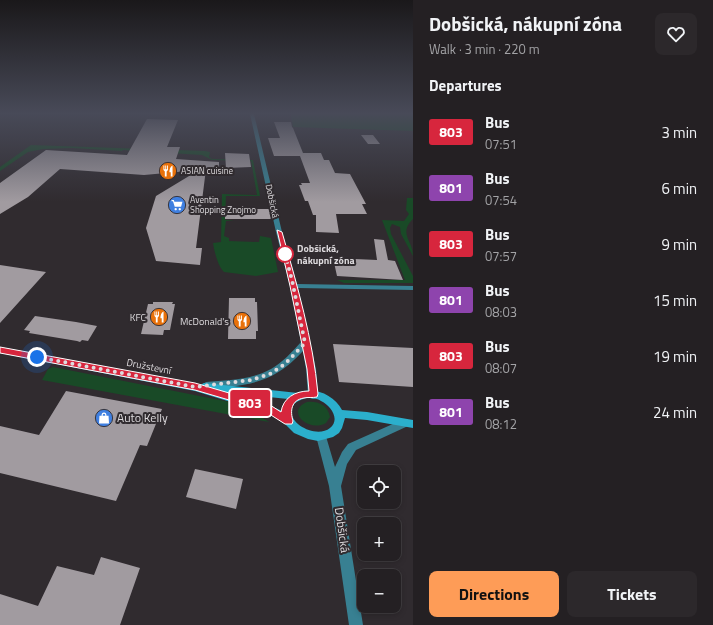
<!DOCTYPE html>
<meta charset="utf-8">
<style>
body{margin:0;font-family:"Titillium Web",sans-serif;background:#2c282b;color:#f1f3f6;height:100vh;display:flex;flex-direction:column;font-size:15px;white-space:nowrap}
*{box-sizing:border-box;margin:0}
p{font-size:13px;color:#a3a3a6}
.icon{flex:none;width:22px;height:22px;fill:none;stroke:currentColor;stroke-width:2;stroke-linecap:round;stroke-linejoin:round}
.map{position:relative;flex:1;overflow:hidden}
.drawer{display:flex;flex-direction:column;background:#242023;width:300px}
.drawer>*{flex:none}
.badge{padding:0 8px;border-radius:3px;font-size:14px;line-height:26px}
.tools{position:absolute;left:357px;top:465px;display:grid;gap:8px}
.tools a{display:grid;place-items:center;width:44px;height:44px;border-radius:8px;background:#242023;box-shadow:0 2px 6px #0003,0 0 0 1px #413e41;font-size:20px}
.you{position:absolute;width:20px;height:20px;margin:-10px;border:3px solid #fff;border-radius:50%;background:#1a73e8;box-shadow:0 0 0 6px #1a73e833}
.map>.badge{position:absolute;translate:-50% -50%;box-shadow:0 0 0 2px #fff}
h2{padding:0 16px;font-size:15px;line-height:36px}
.round{display:grid;place-items:center;flex:none;width:42px;height:42px;border-radius:8px;background:#2c282b}
.head{display:flex;align-items:center;justify-content:space-between;height:68px;padding:0 16px}
h1{font-size:19px;font-weight:700;line-height:30px}
.button{display:flex;gap:8px;margin-top:auto;padding:8px 16px}
.button a{flex:1;height:46px;border-radius:8px;background:#fe9c57;color:#111;font-size:16px;font-weight:700;line-height:46px;text-align:center}
.button a+a{background:#2c282b;color:#f1f3f6}
ul{padding:0;list-style:none}
li{display:flex;align-items:center;gap:12px;height:56px;padding:0 16px}
li div{flex:1}
li b{display:block;font-size:15px}
li em{font-style:normal}
li .badge{min-width:44px;font-weight:700;text-align:center}
main{display:flex;flex:1;min-height:0}
.map>svg:first-child{display:block}
.green{fill:#194a27}
.building{fill:#a19ba0}
.lines{fill:none;stroke-linecap:round;stroke-linejoin:round}
.street{fill:#388092;fill-rule:evenodd}
.secondary{fill:#2bafcc;fill-rule:evenodd}
.line{fill:#d7263d;stroke:#fff}
.walk{stroke:#dedbde;stroke-width:4;stroke-dasharray:0 7.2}
.stop-dot{fill:#fff;stroke:#d7263d;stroke-width:2}
.labels{text-anchor:middle;stroke-width:4;stroke-linejoin:round;paint-order:stroke}
.far-poi-label{font-size:9px;fill:#dedbde;stroke:#302b2f;text-anchor:start}
.far-street-label{font-size:9px;fill:#dedbde;stroke:#302b2f}
.stop-label{font-size:10px;font-weight:bold;fill:#dedbde;stroke:#302b2f;text-anchor:start}
.poi-label{font-size:10px;fill:#dedbde;stroke:#302b2f;text-anchor:end}
.street-label{font-size:10px;fill:#dedbde;stroke:#302b2f}
.near-poi-label{font-size:12px;fill:#dedbde;stroke:#302b2f;text-anchor:start}
.near-street-label{font-size:12px;fill:#dedbde;stroke:#302b2f}
</style>
<main>
<div class="map">
<svg width="413" height="625" viewBox="0 0 413 625">
<rect width="100%" height="100%" fill="#302b2f"/>
<path class="green" d="M291 114H413V131L293 127Z
M31 145 205 151 210 152 209 157 212 159 253 160 260 196H226L225 220H234L226 221 224 236 229 238V241L259 242 260 236 271 238 278 272 256 276 224 272C218 267 214 250 213 243L221 242 222 194 257 195 251 161 212 160 202 155 123 150 122 151 72 148 43 149 28 152 0 171V167Z
M407 198H413V219C398 234 413 240 413 256L401 234 400 227 392 224 390 228 391 234 413 276V283H344L337 280H405L382 220 404 221 409 214 406 210Z
M53 367 245 405 252 408 251 413 260 416 269 422 42 380 48 369Z
M307 402C318 401 328 405 330 417L326 423C308 433 285 411 307 402Z"/>
<path class="building" d="M147 119 178 120 167 147H180L176 159 219 162V167L206 169 196 248H202L200 265 156 261 146 228 156 196 199 170 144 175 60 169 28 197 0 214V183L46 150 127 155Z
M274 122H291L292 127 293 128 303 153H321L324 160H329L335 173 350 174 366 204H362L367 214H336L339 233 316 232V215H313L308 201H305L299 185H302L301 183H310L300 156H274L268 138H280Z
M361 135H373L380 144H368Z
M225 153 249 154 251 167 226 168Z
M225 209H269L272 219H225Z
M374 239 384 240 388 260 395 261 403 280 337 276 333 258 377 260Z
M0 265 46 272 0 323Z
M229 298H255V302H257L258 331H256V339H228Z
M153 302H173L172 304H175L170 330H164L163 335 141 334 148 304H153Z
M35 316 76 322 97 326 88 341 82 340 80 342 77 341 29 333 30 331 24 330Z
M333 344 413 348V387L339 382Z
M66 391 162 409 147 446 140 445 116 501 0 473V426L39 435Z
M195 469 243 479 236 509 186 497Z
M101 557 140 568 120 625H0V594L38 606 57 566 94 575Z"/>
<g class="lines">
<path class="street" d="M250 114H254L282 232 297 284 413 286V290L298 288 316 369 318 395 316 398 313 399 310 398 308 395 306 369 303 351C272 385 249 384 206 390L203 388 201 386 203 384 206 382C227 380 251 380 271 369 283 362 292 352 301 342L290 286 276 232Z
M404 419 408 420 409 423 408 426 356 450 347 464 341 486 363 625H349L329 486 316 436 317 433 321 432 325 433 335 467 342 452 348 444Z"/>
<path class="secondary" d="M0 347 200 385 204 383 298 393C314 386 334 395 342 410L367 412 413 420V428L367 420 345 418 342 428 339 433 333 437 318 441 308 439 294 433 286 425 270 414 195 391 0 353ZM225 392 231 393 288 399 282 407V411L269 405ZM306 398C311 398 317 398 321 401 330 405 341 419 330 428 315 440 280 420 295 403 298 401 302 399 306 398Z"/>
</g>
<linearGradient id="sky" x2="0" y2="1"><stop stop-color="#1a181a"/><stop offset="0.56" stop-color="#484a58"/><stop offset="1" stop-color="#484a58" stop-opacity="0"/></linearGradient>
<rect width="413" height="202" fill="url(#sky)"/>
<path class="line" d="M277 230 282 232C297 285 313 339 318 394L317 397C312 398 308 397 304 398 291 400 290 411 293 421L292 424H285L263 410 195 390 0 353V347L195 383 270 405 281 412C283 398 295 391 309 391L307 369 290 286Z"/>
<g class="lines">
<path class="walk" d="M37 357 195 387 251 380 270 374 285 364 305 343 292 280 285 254"/>
</g>
<defs>
<symbol id="restaurant-disc" viewBox="-11 -11 22 22"><circle r="9.5" fill="#e8710a" stroke="#302b2f"/><path d="M-5-6h1v4h1v-4h1v4h1v-4h1v5L-1.5 .5V6h-2V.5L-5-1ZM5-6V6H3V1.5H1.5Q1.5-4 5-6Z" fill="#fff"/></symbol>
<symbol id="supermarket-disc" viewBox="-11 -11 22 22"><circle r="9.5" fill="#3f7fe0" stroke="#302b2f"/><path d="M-6-5.5h2.5l.6 2H6L4.5 2H-2.5L-4.4-4H-6ZM-1.5 3.2a1.3 1.3 0 1 0 .1 0ZM3 3.2a1.3 1.3 0 1 0 .1 0Z" fill="#fff"/></symbol>
<symbol id="shop-disc" viewBox="-11 -11 22 22"><circle r="9.5" fill="#3f7fe0" stroke="#302b2f"/><path d="M-5-2.5h2.3a2.7 3.5 0 0 1 5.4 0H5L5.5 6h-11ZM-1.5-2.5h3a1.5 2.3 0 0 0-3 0Z" fill="#fff"/></symbol>
</defs>
<g fill-rule="evenodd">
<use href="#restaurant-disc" x="158" y="161" width="20" height="20"/>
<use href="#supermarket-disc" x="167" y="195" width="20" height="20"/>
<use href="#restaurant-disc" x="149" y="307" width="20" height="20"/>
<use href="#restaurant-disc" x="232" y="311" width="20" height="20"/>
<use href="#shop-disc" x="94" y="408" width="20" height="20"/>
</g>
<circle class="stop-dot" cx="285" cy="254" r="8"/>
<g class="labels">
<g class="far-poi-label">
<text x="181" y="174">ASIAN cuisine</text>
<text x="190" y="203">Aventin<tspan x="190" dy="10">Shopping Znojmo</tspan></text>
</g>
<g class="far-street-label">
<text transform="translate(272 201) rotate(78)" y="3">Dobšická</text>
</g>
<g class="stop-label">
<text x="297" y="252">Dobšická,<tspan x="297" dy="12">nákupní zóna</tspan></text>
</g>
<g class="poi-label">
<text x="146" y="321">KFC</text>
<text x="229" y="325">McDonald's</text>
</g>
<g class="street-label">
<text transform="translate(149 366) rotate(11)" y="4">Družstevní</text>
</g>
<g class="near-poi-label">
<text x="117" y="422">Auto Kelly</text>
</g>
<g class="near-street-label">
<text transform="translate(342 530) rotate(82)" y="4">Dobšická</text>
</g>
</g>
</svg>
<div class="tools">
<a><svg class="icon" aria-label="locate" viewBox="0 0 24 24"><circle cx="12" cy="12" r="6"/><path d="M12 2v4M12 18v4M2 12h4M18 12h4"/></svg></a>
<a>+</a>
<a>−</a>
</div>
<div class="you" style="left:37px;top:357px"></div>
<b class="badge" style="left:250px;top:403px;background:#d7263d;color:#fff">803</b>
</div>
<section class="drawer">
<div class="head"><div><h1>Dobšická, nákupní zóna</h1><p>Walk · 3 min · 220 m</p></div><a class="round"><svg class="icon" aria-label="heart" viewBox="0 0 24 24"><path d="M12 20l-8-8c-3-5 5-10 8-4 3-6 11-1 8 4z"/></svg></a></div>
<h2>Departures</h2>
<ul>
<li><span class="badge" style="background:#d7263d;color:#fff">803</span><div><b>Bus</b><p>07:51</p></div><em>3 min</em></li>
<li><span class="badge" style="background:#8e44ad;color:#fff">801</span><div><b>Bus</b><p>07:54</p></div><em>6 min</em></li>
<li><span class="badge" style="background:#d7263d;color:#fff">803</span><div><b>Bus</b><p>07:57</p></div><em>9 min</em></li>
<li><span class="badge" style="background:#8e44ad;color:#fff">801</span><div><b>Bus</b><p>08:03</p></div><em>15 min</em></li>
<li><span class="badge" style="background:#d7263d;color:#fff">803</span><div><b>Bus</b><p>08:07</p></div><em>19 min</em></li>
<li><span class="badge" style="background:#8e44ad;color:#fff">801</span><div><b>Bus</b><p>08:12</p></div><em>24 min</em></li>
</ul>
<div class="button"><a>Directions</a><a>Tickets</a></div>
</section>
</main>
